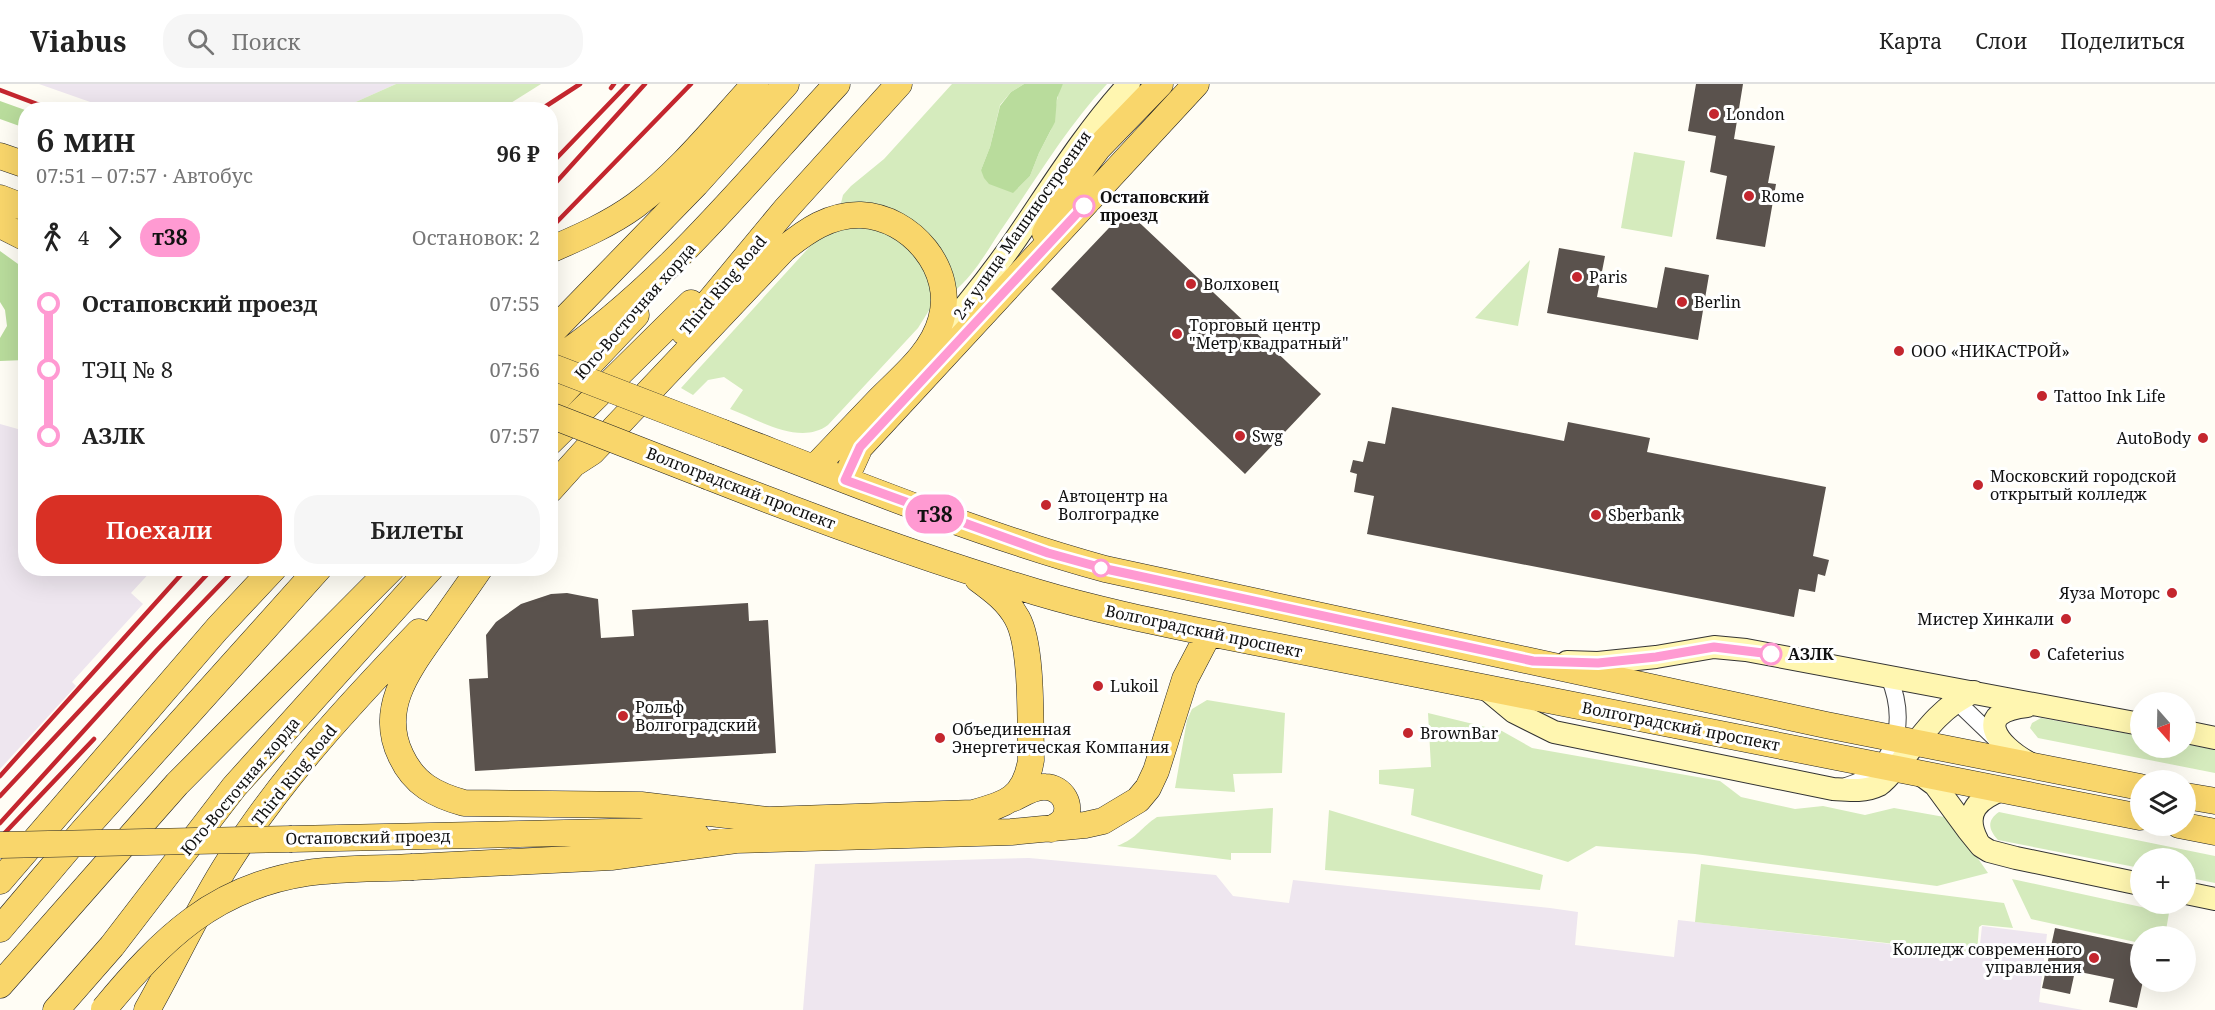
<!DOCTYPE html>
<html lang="ru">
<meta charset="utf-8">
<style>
body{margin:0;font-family:"Noto Serif",serif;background:#f6f6f6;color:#222;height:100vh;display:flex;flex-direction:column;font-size:22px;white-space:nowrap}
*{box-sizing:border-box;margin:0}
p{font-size:20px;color:#767676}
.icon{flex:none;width:33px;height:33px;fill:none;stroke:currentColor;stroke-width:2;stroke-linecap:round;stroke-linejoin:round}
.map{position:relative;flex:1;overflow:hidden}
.sheet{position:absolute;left:18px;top:18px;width:540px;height:474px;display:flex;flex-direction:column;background:#fff;border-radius:24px;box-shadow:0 6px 24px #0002}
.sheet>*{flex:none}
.badge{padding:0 12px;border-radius:20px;font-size:21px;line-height:39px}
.needle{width:39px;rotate:160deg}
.controls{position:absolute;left:2130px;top:608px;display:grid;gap:12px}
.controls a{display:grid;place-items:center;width:66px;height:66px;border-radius:50%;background:#fff;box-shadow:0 6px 24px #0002;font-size:30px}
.map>.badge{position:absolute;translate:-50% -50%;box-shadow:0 0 0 3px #fff}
.legs{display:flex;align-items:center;gap:9px;height:66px;padding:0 18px;font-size:20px}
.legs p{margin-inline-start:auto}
.head{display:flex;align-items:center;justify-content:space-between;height:102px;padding:0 18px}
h1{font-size:33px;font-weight:600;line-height:45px}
.cta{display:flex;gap:12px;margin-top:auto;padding:12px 18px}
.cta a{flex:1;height:69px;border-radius:24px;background:#d93025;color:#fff;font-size:24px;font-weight:600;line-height:69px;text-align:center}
.cta a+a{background:#f6f6f6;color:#222}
ul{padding:0 18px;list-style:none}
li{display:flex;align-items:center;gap:21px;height:66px;font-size:22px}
li i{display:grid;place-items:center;width:9px;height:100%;margin:0 8px;background:currentColor}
li i::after{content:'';width:15px;height:15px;margin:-8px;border:4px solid;border-radius:50%;background:#fff}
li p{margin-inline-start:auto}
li:first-child i{background:linear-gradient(#0000 50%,currentColor 0)}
li:last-child i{background:linear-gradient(currentColor 50%,#0000 0)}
header{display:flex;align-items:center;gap:36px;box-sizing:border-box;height:84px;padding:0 30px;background:#fff;border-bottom:2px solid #e0e0e0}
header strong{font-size:28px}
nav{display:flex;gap:33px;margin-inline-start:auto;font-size:21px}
.search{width:420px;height:54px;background:#f6f6f6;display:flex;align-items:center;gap:15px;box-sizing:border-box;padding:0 21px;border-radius:24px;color:#767676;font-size:22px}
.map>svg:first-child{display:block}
.industrial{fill:#eee6ef}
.green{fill:#d5ebbd}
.forest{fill:#b9dc9c}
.building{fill:#5a524d}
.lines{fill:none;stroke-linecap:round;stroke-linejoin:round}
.street-casing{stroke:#444;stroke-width:18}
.secondary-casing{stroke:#333;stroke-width:24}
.primary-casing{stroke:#222;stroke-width:27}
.street{stroke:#fff;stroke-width:16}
.secondary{stroke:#fff6b0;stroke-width:22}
.primary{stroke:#f9d66b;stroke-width:26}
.rail{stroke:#c4262e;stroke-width:4.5}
.primary-bridge-casing{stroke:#222;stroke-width:27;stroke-linecap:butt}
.primary-bridge{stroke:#f9d66b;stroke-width:26}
.line-1-casing{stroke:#fff;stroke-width:14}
.line-1{stroke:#ff9ad2;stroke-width:9}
.poi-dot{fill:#c4262e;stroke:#fff;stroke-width:2}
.stop-1-dot{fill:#fff;stroke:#ff9ad2;stroke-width:3}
.labels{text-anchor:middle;stroke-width:6;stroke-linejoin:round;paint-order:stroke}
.poi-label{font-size:16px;fill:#111;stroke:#fff;text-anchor:start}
.stop-label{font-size:16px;font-weight:bold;fill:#111;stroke:#fff;text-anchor:start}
.street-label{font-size:16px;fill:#111;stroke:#fff}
</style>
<header>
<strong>Viabus</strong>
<div class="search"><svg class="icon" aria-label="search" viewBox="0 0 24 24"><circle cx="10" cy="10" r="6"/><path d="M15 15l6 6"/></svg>Поиск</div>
<nav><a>Карта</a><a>Слои</a><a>Поделиться</a></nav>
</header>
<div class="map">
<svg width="2215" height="926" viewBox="0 0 2215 926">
<rect width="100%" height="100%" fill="#fffdf5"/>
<path class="industrial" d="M39 0H396L340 25 113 26Z
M0 340 25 347 26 484 153 485 131 509 143 520 72 598 76 602 0 685Z
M1029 774 1216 791 1233 812 1289 819 1293 796 1550 824 1578 828 1575 861 1674 873 1678 836 1979 870 1982 842 2047 850 2039 918 2083 926H803L815 780Z"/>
<path class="green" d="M396 0H541L506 22 497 25H340Z
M952 0H1024L1011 8 1000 21 990 63 981 86 1018 104 1030 92 1039 69 1051 46 1059 6 1063 0H1107C1066 44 1035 97 1001 146 987 167 973 193 953 208L942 172 840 123 843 111 851 102 884 75Z
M1634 68 1685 77 1672 153 1621 144Z
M859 142 874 144 901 155 929 191 933 220 918 244 828 341C800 362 759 336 730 325L743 306 724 293 708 296 693 311 681 304 814 158 843 144Z
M1530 176 1518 242 1475 234Z
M1207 616 1285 629 1282 689 1233 690 1235 708 1175 704 1187 636 1192 625Z
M1428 629 1502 647 1532 664 1720 697 1741 713 1795 725 1823 722 1865 731 1894 724 1950 734 1988 789 1937 802 1695 770 1596 762 1568 778 1411 731 1414 705 1379 700V686L1431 683Z
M2041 634 2140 652V663H2186V660L2215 666V689L2038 654 2030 644 2032 639Z
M1273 724 1271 769H1231V776L1117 762C1138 754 1141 743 1157 733Z
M1329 726 1543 791 1540 806 1325 786Z
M1999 728 2215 772V799L2186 793V774H2140V784L1998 756C1989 746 1986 737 1999 728Z
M1701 780 2004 819 2013 844 1982 841 1979 843 1977 869 1695 838Z
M2012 795 2169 829 2165 852H2140V859L2031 835Z"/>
<path class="forest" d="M1024 0H1063L1057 14 1055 38 1039 69 1030 92 1013 109 989 100 984 94 981 86 990 63 1000 22 1011 8Z
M0 17 25 26V44L0 35Z
M0 167 25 185V276L0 277V254L7 242 5 226 0 218Z"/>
<path class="building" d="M1696 0H1743L1734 55 1775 62 1768 99 1776 100 1765 163 1716 155 1727 92 1710 88 1716 52 1688 47Z
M1126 126 1321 310 1245 390 1051 205Z
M1559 164 1605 172 1597 213 1657 224 1665 183 1709 191 1698 256 1547 229Z
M1392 323 1564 357 1568 338 1650 354 1647 368 1826 403 1813 472 1829 476 1825 492 1818 490 1815 508 1799 505 1794 533 1367 450 1374 412 1354 408 1357 390 1350 388 1353 376 1363 378 1368 357 1385 360Z
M567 509 598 515 601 554 634 552 632 526 748 519 749 537 768 536 776 669 475 687 469 595 488 594 486 551 496 538 521 520 551 510Z
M2055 844 2140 862V897H2143L2137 924 2109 918 2114 895 2075 887 2070 910 2042 904Z"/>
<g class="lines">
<defs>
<path id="street" d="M1949 610 2000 659
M1846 702C1896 687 1908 639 1889 593"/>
<path id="secondary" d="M933 260C964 225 992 190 1018 152 1054 99 1086 47 1129 0
M1567 578 1598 579 1656 573 1714 563 1746 566 2140 640
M1484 603 1514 628 1554 648 1833 705C1848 706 1865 708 1879 701 1888 695 1897 682 1904 674 1924 648 1943 621 1974 608
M2027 622C1972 628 1996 661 2029 679
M2186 648 2215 654
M1920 690 1935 701 1968 746 1981 762 1989 767 2016 774 2140 800
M1977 756C1962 727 1980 714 2004 705
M2186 809 2215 815"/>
<path id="primary" d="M0 72 26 81
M0 114 26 124
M0 141 26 154
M1045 149 1076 93 1098 64 1160 0
M550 166C580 153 610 140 636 121 681 87 717 41 755 0
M684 248 785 126 899 0
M550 250 696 100 786 0
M550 280C663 204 746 98 837 0
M550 322 636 231
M724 349C850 398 975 449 1105 485L1826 641 2140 703
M550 358 691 219
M575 379 592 368 784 165C806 147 830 130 861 131 911 133 956 186 941 236 932 270 900 294 877 318 856 340 835 362 814 384
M709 393C816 435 925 475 1036 508 1093 525 1151 537 1209 549L2140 733
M845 396 860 363 1196 0
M550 406 586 366
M480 484C465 506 450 527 435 548 408 586 378 625 401 672 414 700 435 711 464 719L641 721 768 736 973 729C1007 720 1025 714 1031 676 1030 641 1033 562 1017 534 1008 517 993 506 978 495
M2186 712 2215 717
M1014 714C1024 709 1034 702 1045 703 1062 703 1074 722 1063 737 1060 740 1055 743 1051 745
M2179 741 2215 748
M292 755 655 747 697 752
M413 783 611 773 736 756 1011 748 1085 741 1103 737 1138 716 1148 704 1156 687 1185 595 1209 549
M0 797 217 545 274 484
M0 845 83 747 319 484
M0 901 177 700 392 484
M56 926 112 862 234 703 431 484
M147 926C175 877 198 825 229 777 282 693 350 620 419 548"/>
</defs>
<use href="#street" class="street-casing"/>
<use href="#secondary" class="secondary-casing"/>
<use href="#primary" class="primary-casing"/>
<use href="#street" class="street"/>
<use href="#secondary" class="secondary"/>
<use href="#primary" class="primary"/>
<path class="rail" d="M611 4 614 0
M0 6 53 26
M540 26 580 0
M550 81 628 0
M550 105 645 0
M550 145 691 0
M0 692 187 484
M0 712 213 484
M0 739 157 566 236 484
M0 754 94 655"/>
<defs>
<path id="primary-bridge" d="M550 282 724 349
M550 331 709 393
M0 761 292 755
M104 925C162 855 214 803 307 789 342 784 378 785 413 783"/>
</defs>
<use href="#primary-bridge" class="primary-bridge-casing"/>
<use href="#primary-bridge" class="primary-bridge"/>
</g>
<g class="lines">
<defs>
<path id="line-1" d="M1084 122 860 363 845 396 1048 469 1106 485 1533 577 1598 579 1656 573 1714 563 1771 570"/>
</defs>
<use href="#line-1" class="line-1-casing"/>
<use href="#line-1" class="line-1"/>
</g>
<g class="poi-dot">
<circle cx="1714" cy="30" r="6"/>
<circle cx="1749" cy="112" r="6"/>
<circle cx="1577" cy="193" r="6"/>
<circle cx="1191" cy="200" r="6"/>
<circle cx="1682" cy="218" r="6"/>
<circle cx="1177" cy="250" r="6"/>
<circle cx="1899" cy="267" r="6"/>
<circle cx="2042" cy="312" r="6"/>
<circle cx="1240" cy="352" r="6"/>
<circle cx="2203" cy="354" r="6"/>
<circle cx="1978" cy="401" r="6"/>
<circle cx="1046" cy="421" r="6"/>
<circle cx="1596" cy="431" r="6"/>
<circle cx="2172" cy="509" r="6"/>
<circle cx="2066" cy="535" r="6"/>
<circle cx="2035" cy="570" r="6"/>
<circle cx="1098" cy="602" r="6"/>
<circle cx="623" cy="632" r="6"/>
<circle cx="1408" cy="649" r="6"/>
<circle cx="940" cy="654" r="6"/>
<circle cx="2094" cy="874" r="6"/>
</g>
<g class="stop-1-dot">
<circle cx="1084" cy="122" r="10"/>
<circle cx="1101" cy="484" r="8"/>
<circle cx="1771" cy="570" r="10"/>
</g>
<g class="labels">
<g class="poi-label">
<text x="1726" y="36">London</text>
<text x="1761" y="118">Rome</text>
<text x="1589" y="199">Paris</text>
<text x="1203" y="206">Волховец</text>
<text x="1694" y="224">Berlin</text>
<text x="1189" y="247">Торговый центр<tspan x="1189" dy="18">"Метр квадратный"</tspan></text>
<text x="1911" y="273">ООО «НИКАСТРОЙ»</text>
<text x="2054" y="318">Tattoo Ink Life</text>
<text x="1252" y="358">Swg</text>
<text x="2191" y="360" text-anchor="end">AutoBody</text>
<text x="1990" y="398">Московский городской<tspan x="1990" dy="18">открытый колледж</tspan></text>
<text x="1058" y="418">Автоцентр на<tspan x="1058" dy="18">Волгоградке</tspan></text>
<text x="1608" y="437">Sberbank</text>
<text x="2160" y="515" text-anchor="end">Яуза Моторс</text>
<text x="2054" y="541" text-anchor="end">Мистер Хинкали</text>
<text x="2047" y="576">Cafeterius</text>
<text x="1110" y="608">Lukoil</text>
<text x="635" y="629">Рольф<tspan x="635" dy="18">Волгоградский</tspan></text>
<text x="952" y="651">Объединенная<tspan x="952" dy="18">Энергетическая Компания</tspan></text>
<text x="1420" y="655">BrownBar</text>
<text x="2082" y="871" text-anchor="end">Колледж современного<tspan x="2082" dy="18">управления</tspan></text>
</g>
<g class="stop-label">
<text x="1100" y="119">Остаповский<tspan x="1100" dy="18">проезд</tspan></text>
<text x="1788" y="576">АЗЛК</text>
</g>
<g class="street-label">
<text transform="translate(1022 141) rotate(-55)" y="6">2-я улица Машиностроения</text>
<text transform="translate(723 201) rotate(-50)" y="6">Third Ring Road</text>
<text transform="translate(635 227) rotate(-49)" y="6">Юго-Восточная хорда</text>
<text transform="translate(741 404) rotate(21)" y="6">Волгоградский проспект</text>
<text transform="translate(1204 547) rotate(12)" y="6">Волгоградский проспект</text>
<text transform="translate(1681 642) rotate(11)" y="6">Волгоградский проспект</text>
<text transform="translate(294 691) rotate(-51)" y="6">Third Ring Road</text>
<text transform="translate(240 702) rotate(-50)" y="6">Юго-Восточная хорда</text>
<text transform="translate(368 753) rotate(-1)" y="6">Остаповский проезд</text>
</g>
</g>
</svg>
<div class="controls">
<a><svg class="needle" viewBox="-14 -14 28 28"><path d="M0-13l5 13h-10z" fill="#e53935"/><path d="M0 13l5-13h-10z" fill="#767676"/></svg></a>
<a><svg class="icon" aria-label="layers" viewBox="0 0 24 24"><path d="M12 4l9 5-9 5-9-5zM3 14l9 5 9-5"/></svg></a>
<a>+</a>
<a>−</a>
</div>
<b class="badge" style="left:935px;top:430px;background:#ff9ad2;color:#111">т38</b>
<section class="sheet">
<div class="head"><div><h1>6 мин</h1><p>07:51 – 07:57 · Автобус</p></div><b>96 ₽</b></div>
<div class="legs"><svg class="icon" aria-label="walk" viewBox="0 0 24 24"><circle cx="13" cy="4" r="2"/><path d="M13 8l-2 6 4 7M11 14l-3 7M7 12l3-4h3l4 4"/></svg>4<svg class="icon" aria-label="forward" viewBox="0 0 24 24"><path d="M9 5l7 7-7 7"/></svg><b class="badge" style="background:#ff9ad2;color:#111">т38</b><p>Остановок: 2</p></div>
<ul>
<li><i style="color:#ff9ad2"></i><b>Остаповский проезд</b><p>07:55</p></li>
<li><i style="color:#ff9ad2"></i><span>ТЭЦ № 8</span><p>07:56</p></li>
<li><i style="color:#ff9ad2"></i><b>АЗЛК</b><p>07:57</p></li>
</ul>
<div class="cta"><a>Поехали</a><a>Билеты</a></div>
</section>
</div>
